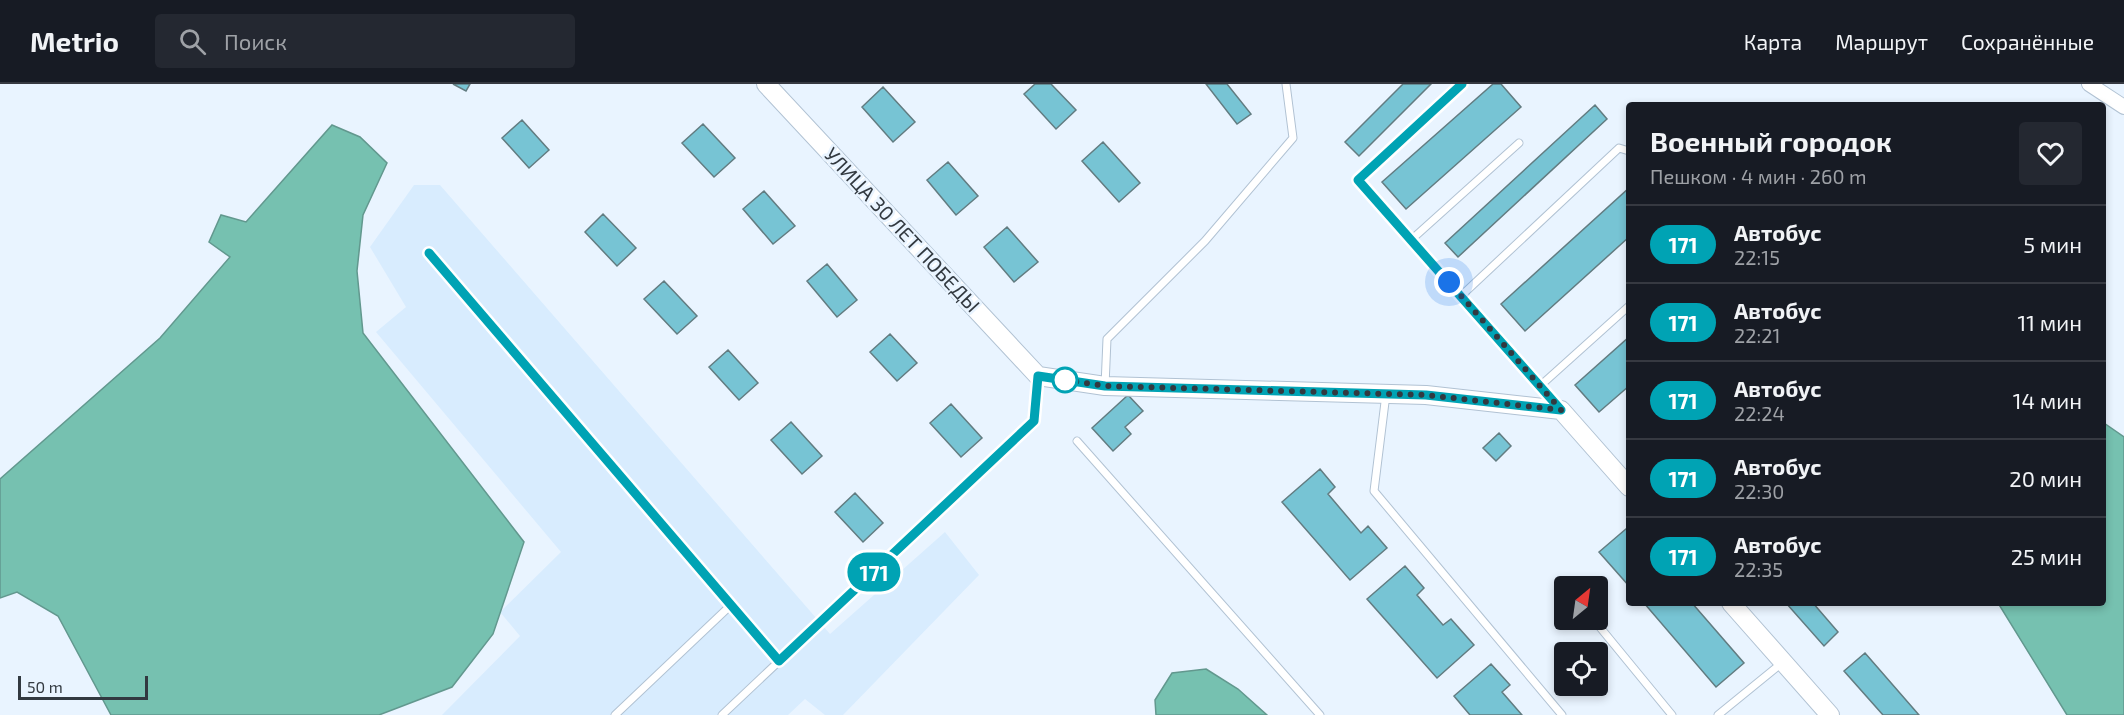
<!DOCTYPE html>
<html lang="ru">
<meta charset="utf-8">
<style>
body{margin:0;font-family:"Exo 2",sans-serif;background:#242831;color:#f1f3f6;height:100vh;display:flex;flex-direction:column;font-size:22px;white-space:nowrap}
*{box-sizing:border-box;margin:0}
p{font-size:20px;color:#9ea1a6}
.icon{flex:none;width:33px;height:33px;fill:none;stroke:currentColor;stroke-width:2;stroke-linecap:round;stroke-linejoin:round}
.map{position:relative;flex:1;overflow:hidden}
.drawer{position:absolute;left:1626px;top:18px;width:480px;height:504px;display:flex;flex-direction:column;background:#171b24;border-radius:6px;box-shadow:0 3px 9px #0003}
.drawer>*{flex:none}
.badge{padding:0 12px;border-radius:20px;font-size:21px;line-height:39px}
.needle{width:39px;rotate:29deg}
.tools{position:absolute;left:1554px;top:492px;display:grid;gap:12px}
.tools a{display:grid;place-items:center;width:54px;height:54px;border-radius:6px;background:#171b24;box-shadow:0 3px 9px #0003;font-size:30px}
.scale{position:absolute;left:18px;bottom:15px;width:130px;box-sizing:border-box;padding-left:6px;border:3px solid #323940;border-top:0;font-size:16px;line-height:21px;white-space:nowrap;color:#323940;-webkit-text-stroke:4px #e9f4ff;paint-order:stroke}
.you{position:absolute;width:30px;height:30px;margin:-15px;border:4px solid #fff;border-radius:50%;background:#1a73e8;box-shadow:0 0 0 9px #1a73e833}
.map>.badge{position:absolute;translate:-50% -50%;box-shadow:0 0 0 3px #fff}
.round{display:grid;place-items:center;flex:none;width:63px;height:63px;border-radius:6px;background:#242831}
.summary{display:flex;align-items:center;justify-content:space-between;height:102px;padding:0 24px}
h1{font-size:28px;font-weight:700;line-height:45px}
ul{padding:0;list-style:none}
li{display:flex;align-items:center;gap:18px;height:78px;padding:0 24px;border-top:2px solid #363941}
li div{flex:1}
li b{display:block;font-size:22px}
li em{font-style:normal}
li .badge{min-width:66px;font-weight:700;text-align:center}
header{display:flex;align-items:center;gap:36px;box-sizing:border-box;height:84px;padding:0 30px;background:#171b24;border-bottom:2px solid #363941}
header strong{font-size:28px}
nav{display:flex;gap:33px;margin-inline-start:auto;font-size:21px}
.search{width:420px;height:54px;background:#242831;display:flex;align-items:center;gap:15px;box-sizing:border-box;padding:0 21px;border-radius:6px;color:#9ea1a6;font-size:22px}
.map>svg:first-child{display:block}
.built{fill:#d8ecfe}
.water{fill:#76c1b0;stroke:#62988e;stroke-width:1.5}
.building{fill:#77c4d4;stroke:#627c81;stroke-width:1.5}
.lines{fill:none;stroke-linecap:round;stroke-linejoin:round}
.service-casing{stroke:#b1c2d3;stroke-width:9}
.minor-casing{stroke:#b1c2d3;stroke-width:16}
.tertiary-casing{stroke:#b1c2d3;stroke-width:20}
.service{stroke:#fff;stroke-width:7}
.minor{stroke:#fff;stroke-width:14}
.tertiary{stroke:#fff;stroke-width:18}
.line-casing{stroke:#fff;stroke-width:14}
.line{stroke:#00a3b4;stroke-width:9}
.walk{stroke:#323940;stroke-width:6;stroke-dasharray:0 10.8}
.stop-dot{fill:#fff;stroke:#00a3b4;stroke-width:3}
.labels{text-anchor:middle;stroke-width:5;stroke-linejoin:round;paint-order:stroke}
.street-label{font-size:20px;fill:#323940;stroke:#e9f4ff}
</style>
<header>
<strong>Metrio</strong>
<div class="search"><svg class="icon" aria-label="search" viewBox="0 0 24 24"><circle cx="10" cy="10" r="6"/><path d="M15 15l6 6"/></svg>Поиск</div>
<nav><a>Карта</a><a>Маршрут</a><a>Сохранённые</a></nav>
</header>
<div class="map">
<svg width="2124" height="631" viewBox="0 0 2124 631">
<rect width="100%" height="100%" fill="#e9f4ff"/>
<path class="built" d="M414 101H440L830 550 945 448 979 491 843 631H825L805 615 788 631H442L520 552 500 528 561 468 376 248 406 223 370 163Z"/>
<path class="water" d="M332 41 360 53 387 79 363 131 357 187 363 249 524 458 493 550 452 603 379 631H111L58 532 17 508 0 514V395L160 254 230 173 209 158 221 131 246 138Z
M2104 339 2124 353V631H2067L1998 519H2103Z
M1206 585 1238 605 1267 631H1156L1155 616 1172 589Z"/>
<path class="building" d="M453 0H470L466 7Z
M1035 0H1051L1076 26 1056 45 1024 10Z
M1206 0H1227L1251 30 1237 40Z
M1403 0H1431L1359 72 1345 58Z
M1493 0H1501L1521 23 1406 125 1382 98Z
M883 3 915 38 893 58 862 23Z
M1595 21 1607 35 1458 173 1445 159Z
M522 36 549 66 529 84 502 54Z
M703 40 735 74 714 93 682 59Z
M1103 58 1140 99 1119 118 1082 77Z
M948 78 978 112 956 131 927 96Z
M1629 104V153L1525 247 1501 220Z
M764 107 795 142 773 160 743 125Z
M603 130 636 164 617 182 585 148Z
M1007 143 1038 178 1014 198 984 163Z
M827 180 857 216 837 233 807 197Z
M664 197 697 232 677 250 644 215Z
M890 250 917 279 897 297 870 268Z
M1629 253V302L1599 328 1575 301Z
M728 266 758 299 739 316 709 283Z
M1128 311 1143 327 1125 343 1131 350 1113 367 1092 344Z
M951 320 982 354 961 373 930 339Z
M791 338 822 372 802 390 771 356Z
M1499 349 1511 362 1496 377 1483 364Z
M1320 385 1335 403 1328 410 1361 449 1368 442 1387 464 1350 496 1282 418Z
M855 409 883 439 863 458 835 428Z
M1627 444 1629 447V502L1599 468Z
M1405 482 1424 504 1417 511 1443 541 1451 535 1474 561 1437 594 1367 515Z
M1644 519H1692L1744 579 1716 603Z
M1786 519H1813L1838 548 1824 562Z
M1865 569 1919 631H1883L1844 587Z
M1491 580 1510 601 1502 608 1522 631H1470L1454 612Z"/>
<g class="lines">
<defs>
<path id="service" d="M1462 0 1358 96 1557 321
M1411 156 1519 59
M429 169 779 577
M1461 212 1619 64 1629 67
M1105 302 1107 255 1205 157 1293 54 1286 0
M1540 302 1629 222
M1386 310 1374 407 1562 631
M1077 357 1320 631
M1562 497 1567 502
M1594 536 1672 631
M615 631 731 521
M722 631 1034 337 1038 294
M1718 631 1783 578"/>
<path id="minor" d="M2089 0 2124 23"/>
<path id="tertiary" d="M766 0 1038 292 1105 302 1426 311 1561 326 1629 403
M1731 519 1830 631"/>
</defs>
<use href="#service" class="service-casing"/>
<use href="#minor" class="minor-casing"/>
<use href="#tertiary" class="tertiary-casing"/>
<use href="#service" class="service"/>
<use href="#minor" class="minor"/>
<use href="#tertiary" class="tertiary"/>
</g>
<g class="lines">
<defs>
<path id="line" d="M429 169 779 577 1034 337 1038 292 1105 302 1426 311 1561 326 1358 96 1462 0"/>
</defs>
<use href="#line" class="line-casing"/>
<use href="#line" class="line"/>
<path class="walk" d="M1065 296 1060 295 1105 302 1426 311 1561 326 1449 198"/>
</g>
<circle class="stop-dot" cx="1065" cy="296" r="12"/>
<g class="labels">
<g class="street-label">
<text transform="translate(902 146) rotate(47)" y="7">УЛИЦА 30 ЛЕТ ПОБЕДЫ</text>
</g>
</g>
</svg>
<div class="tools">
<a><svg class="needle" viewBox="-14 -14 28 28"><path d="M0-13l5 13h-10z" fill="#e53935"/><path d="M0 13l5-13h-10z" fill="#9ea1a6"/></svg></a>
<a><svg class="icon" aria-label="locate" viewBox="0 0 24 24"><circle cx="12" cy="12" r="6"/><path d="M12 2v4M12 18v4M2 12h4M18 12h4"/></svg></a>
</div>
<div class="scale">50 m</div>
<div class="you" style="left:1449px;top:198px"></div>
<b class="badge" style="left:874px;top:488px;background:#00a3b4;color:#fff">171</b>
<section class="drawer">
<div class="summary"><div><h1>Военный городок</h1><p>Пешком · 4 мин · 260 m</p></div><a class="round"><svg class="icon" aria-label="heart" viewBox="0 0 24 24"><path d="M12 20l-8-8c-3-5 5-10 8-4 3-6 11-1 8 4z"/></svg></a></div>
<ul>
<li><span class="badge" style="background:#00a3b4;color:#fff">171</span><div><b>Автобус</b><p>22:15</p></div><em>5 мин</em></li>
<li><span class="badge" style="background:#00a3b4;color:#fff">171</span><div><b>Автобус</b><p>22:21</p></div><em>11 мин</em></li>
<li><span class="badge" style="background:#00a3b4;color:#fff">171</span><div><b>Автобус</b><p>22:24</p></div><em>14 мин</em></li>
<li><span class="badge" style="background:#00a3b4;color:#fff">171</span><div><b>Автобус</b><p>22:30</p></div><em>20 мин</em></li>
<li><span class="badge" style="background:#00a3b4;color:#fff">171</span><div><b>Автобус</b><p>22:35</p></div><em>25 мин</em></li>
</ul>
</section>
</div>
